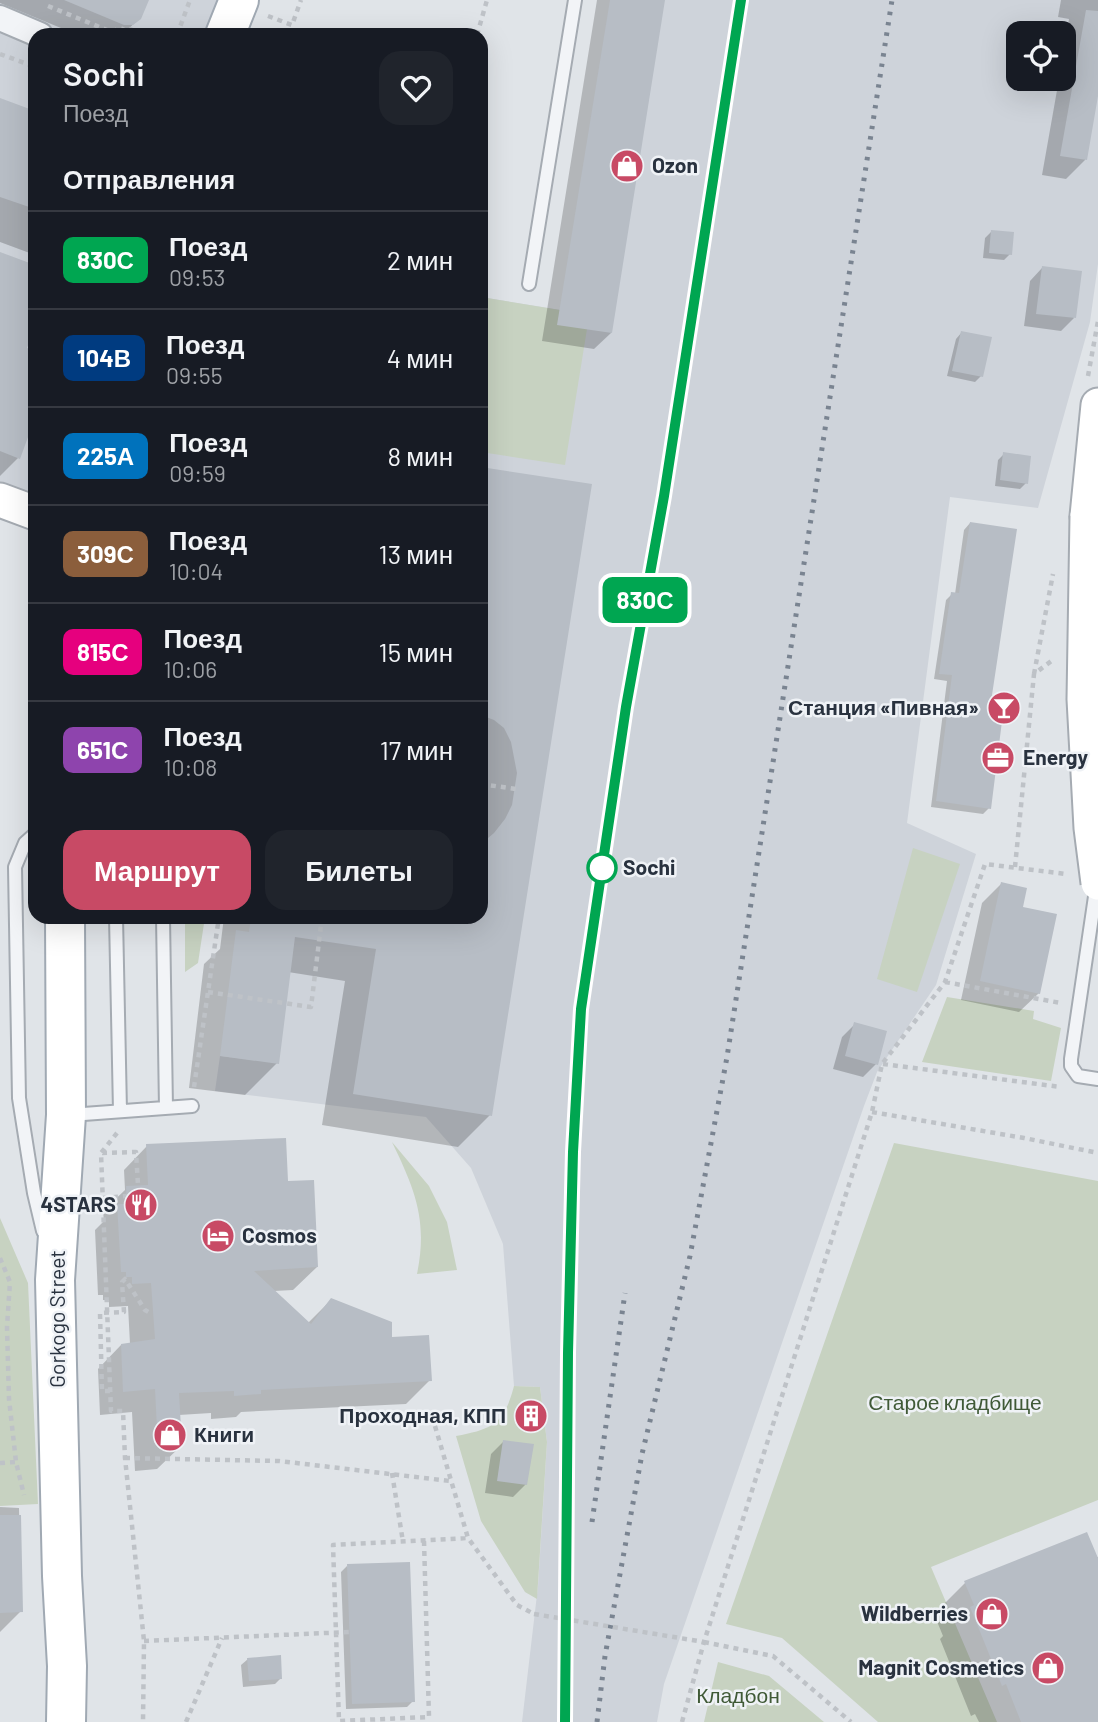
<!DOCTYPE html>
<html lang="ru">
<meta charset="utf-8">
<style>
body{margin:0;font-family:Barlow,sans-serif;background:#20242c;color:#f1f3f6;height:100vh;display:flex;flex-direction:column;font-size:26px;white-space:nowrap}
*{box-sizing:border-box;margin:0}
p{font-size:23px;color:#9ea1a6}
.icon{flex:none;width:38px;height:38px;fill:none;stroke:currentColor;stroke-width:2;stroke-linecap:round;stroke-linejoin:round}
.map{position:relative;flex:1;overflow:hidden}
.details{position:absolute;left:28px;top:28px;width:460px;height:896px;display:flex;flex-direction:column;background:#171b24;border-radius:21px;box-shadow:0 7px 28px #0002}
.details>*{flex:none}
.badge{padding:0 14px;border-radius:10px;font-size:24px;line-height:46px}
.buttons{position:absolute;left:1006px;top:21px;display:grid;gap:14px}
.buttons a{display:grid;place-items:center;width:70px;height:70px;border-radius:14px;background:#171b24;box-shadow:0 7px 28px #0002;font-size:35px}
.map>.badge{position:absolute;translate:-50% -50%;box-shadow:0 0 0 4px #fff}
h2{padding:0 35px;font-size:26px;line-height:63px}
.round{display:grid;place-items:center;flex:none;width:74px;height:74px;border-radius:21px;background:#20242c}
.overview{display:flex;align-items:center;justify-content:space-between;height:119px;padding:0 35px}
h1{font-size:33px;font-weight:600;line-height:52px}
.button{display:flex;gap:14px;margin-top:auto;padding:14px 35px}
.button a{flex:1;height:80px;border-radius:21px;background:#c84a65;color:#fff;font-size:28px;font-weight:600;line-height:80px;text-align:center}
.button a+a{background:#20242c;color:#f1f3f6}
ul{padding:0;list-style:none}
li{display:flex;align-items:center;gap:21px;height:98px;padding:0 35px;border-top:2px solid #363941}
li div{flex:1}
li b{display:block;font-size:26px}
li em{font-style:normal}
li .badge{min-width:77px;font-weight:700;text-align:center}
.map>svg:first-child{display:block}
.built{fill:#ced3da;fill-rule:evenodd}
.green{fill:#c7d2c1}
.shadow{fill:#0003}
.building{fill:#b7bdc5}
.lines{fill:none;stroke-linecap:round;stroke-linejoin:round}
.service-casing{stroke:#a5abb2;stroke-width:16}
.minor-casing{stroke:#a5abb2;stroke-width:28}
.secondary-casing{stroke:#a5abb2;stroke-width:37}
.primary-casing{stroke:#a0a9b3;stroke-width:42}
.path{stroke:#bec2c7;stroke-width:4.5;stroke-dasharray:5 5;stroke-linecap:butt}
.service{stroke:#f2f4f7;stroke-width:12}
.minor{stroke:#f2f4f7;stroke-width:24}
.secondary{stroke:#fff;stroke-width:33}
.primary{stroke:#fff;stroke-width:38}
.rail{stroke:#7a8491;stroke-width:5;stroke-dasharray:3.5 7;stroke-linecap:butt}
.secondary-bridge-casing{stroke:#a5abb2;stroke-width:37;stroke-linecap:butt}
.path-bridge{stroke:#bec2c7;stroke-width:4.5;stroke-dasharray:5 5;stroke-linecap:butt}
.secondary-bridge{stroke:#fff;stroke-width:33}
.line-casing{stroke:#fff;stroke-width:16}
.line{stroke:#00a651;stroke-width:10}
.stop-dot{fill:#fff;stroke:#00a651;stroke-width:3.5}
.labels{text-anchor:middle;stroke-width:5;stroke-linejoin:round;paint-order:stroke}
.poi-label{font-size:21px;font-weight:bold;fill:#29323f;stroke:#eff2f6;text-anchor:end}
.stop-label{font-size:21px;font-weight:bold;fill:#29323f;stroke:#eff2f6;text-anchor:start}
.street-label{font-size:21px;fill:#29323f;stroke:#eff2f6}
.park-label{font-size:21px;fill:#405a37;stroke:#eff2f6}
</style>
<div class="map">
<svg width="1098" height="1722" viewBox="0 0 1098 1722">
<rect width="100%" height="100%" fill="#e0e4e8"/>
<path class="built" d="M0 0H218L204 35H35V498L0 485Z
M641 0H1098V264L1090 322 1038 508 950 497 907 823 976 854 936 985 877 1072 864 1106 664 1684 657 1722H522L538 1586 547 1442 540 1387 514 1386 503 1244 471 1168 426 1117 215 1091 220 1056 278 1063 296 917H481V297L560 310ZM1018 33H1064V79H1018Z"/>
<path class="green" d="M481 297 560 310 587 329 565 465 481 452Z
M913 848 960 864 917 992 877 979Z
M185 917H205L198 963 185 972Z
M947 997 1034 1011 1033 1019 1061 1028 1051 1081 922 1062Z
M392 1142 429 1186 447 1222 457 1270 417 1274C428 1220 415 1190 392 1142Z
M894 1143 1098 1181V1500L931 1567 997 1722H878L782 1638 726 1624Z
M0 1218 28 1283 38 1504 0 1506Z
M514 1386 540 1387 547 1442 537 1599 525 1592 481 1521 456 1436C493 1429 504 1424 514 1386Z
M718 1662 769 1676 824 1722H704Z"/>
<path class="shadow" d="M0 0H147L139 18 123 35H78L0 3Z
M597 0H663L611 333 594 349 542 341Z
M1061 0H1098V86L1085 160 1066 179 1042 175 1059 79H1064V48L1069 19 1058 17Z
M256 30 270 35H251Z
M0 100 28 110 35 104V255L0 242Z
M991 232 1010 254 1004 260 983 258 985 238Z
M0 254 35 267V321L25 349 35 352V413L18 458 0 476Z
M1042 268 1074 318 1061 331 1024 326 1030 281Z
M962 332 981 376 975 382 947 376 956 339Z
M1004 454 1026 483 1020 489 995 486 998 460Z
M481 469 590 486 490 1115 458 1147 322 1125 345 981 288 972 277 1063 245 1095 189 1088 204 964 220 949 224 917H481V833L486 806 481 782Z
M970 523 990 697 989 808 983 814 931 807 947 681 934 679 946 600 952 594H955L964 530Z
M1001 884 1021 909 1039 993 1019 1012 961 1000 982 903Z
M855 1024 876 1064 863 1077 833 1069 842 1037Z
M147 1146 286 1183 317 1267 293 1290 274 1291 308 1323 331 1300 391 1339 430 1380 406 1404 241 1412 236 1417 211 1419V1413L179 1415 181 1446 157 1469 135 1471 132 1412 100 1415 98 1369 121 1345 130 1344 128 1306 109 1307V1300H103V1295H98L95 1230 104 1221 103 1211 125 1190 124 1170Z
M504 1441 526 1484 513 1497 485 1493 491 1454Z
M0 1507 19 1508 21 1611 0 1632Z
M1098 1557V1722H979L975 1714 971 1716 940 1639 943 1636 934 1614 965 1583Z
M347 1566 413 1701 407 1707 346 1709 341 1572Z
M248 1659 281 1678 275 1684 243 1687 241 1665Z"/>
<path class="building" d="M64 0H149L141 19 133 25H124Z
M610 0H665L612 333 557 325Z
M1086 10 1098 11V96L1087 160 1060 156Z
M0 98 35 111V209L0 197Z
M991 230 1014 232 1012 255 989 253Z
M0 252 35 265V326L27 348 35 351V418L20 459 0 451Z
M1042 266 1082 271 1076 318 1036 314Z
M961 331 992 337 983 377 952 371Z
M1003 452 1031 456 1028 484 1000 480Z
M481 467 592 484 492 1116 353 1094 376 949 295 937 279 1064 220 1056 236 930 249 932 251 917H481V844L494 833 505 819 512 805 517 773 511 742 504 728 494 720 481 715Z
M970 522 1017 529 992 695 1005 697 991 809 936 801 952 675 939 674 951 592 959 593Z
M1001 882 1027 888 1023 907 1057 914 1040 994 980 981Z
M854 1022 887 1031 878 1065 845 1056Z
M286 1138 288 1181 314 1180 318 1267 254 1271 311 1324 331 1298 392 1322V1337L429 1335 432 1381 261 1390V1394L234 1396V1391L179 1393 182 1446 158 1448 155 1389 123 1392 121 1344 155 1339 151 1283 132 1284V1277H126V1272H121L117 1204H127L126 1186 148 1185 146 1144Z
M503 1440 534 1444 527 1485 497 1481Z
M0 1515H21L23 1612 0 1613Z
M1087 1532 1098 1558V1722H1021L1006 1684 1002 1686 970 1607 974 1605 964 1581Z
M410 1562 415 1702 352 1704 347 1564Z
M281 1655 282 1679 249 1681 247 1658Z"/>
<g class="lines">
<defs>
<path id="service" d="M529 284 575 0
M35 834 25 843 15 867 19 1098 34 1193 43 1231
M1097 883 1071 1059V1066L1078 1076 1098 1079
M116 917 120 1111
M163 917 166 1108
M70 1115 192 1106"/>
<path id="minor" d="M0 18 40 35"/>
<path id="secondary" d="M0 500 35 513
M1087 516 1098 405"/>
<path id="primary" d="M225 35 239 0
M65 917 66 1115 55 1280 62 1576 67 1666 66 1722"/>
</defs>
<use href="#service" class="service-casing"/>
<use href="#minor" class="minor-casing"/>
<use href="#secondary" class="secondary-casing"/>
<use href="#primary" class="primary-casing"/>
<path class="path" d="M48 6 119 35
M268 16 292 25 301 0
M130 32 133 25
M115 33 118 27 135 35
M177 35 190 0
M477 35 487 0
M0 54 35 67
M1088 376 1098 321
M1034 674 1053 574
M481 784 516 789
M1015 867 1034 674 1054 659
M945 982 1061 1003
M208 992 311 1007 322 917
M883 1064 1061 1087
M194 1087 219 917
M872 1112 1024 1138 1098 1153
M117 1133 101 1153 111 1411H123L125 1458 144 1641 143 1722
M102 1153 136 1152 138 1185
M103 1198 127 1196
M0 1258 10 1282 7 1327 9 1399 16 1462 24 1495
M110 1391H102L100 1313 124 1312 122 1282 125 1279 145 1310 152 1314
M435 1426 468 1538 517 1605 534 1614
M125 1458 279 1461 450 1481
M0 1463 16 1462
M392 1473 403 1542
M424 1541 429 1717 339 1721 333 1545 468 1538
M144 1641 349 1632
M704 1642 773 1656 851 1722
M186 1722 222 1638
M682 1722 704 1642 872 1112 882 1064 945 982 985 864 1066 874"/>
<use href="#service" class="service"/>
<use href="#minor" class="minor"/>
<use href="#secondary" class="secondary"/>
<use href="#primary" class="primary"/>
<path class="rail" d="M592 1522 625 1293
M565 1722 568 1353 573 1152 581 1009 626 707 664 496 741 0
M597 1722 605 1656 642 1454 690 1256 727 1057 892 0"/>
<defs>
<path id="secondary-bridge" d="M1087 516 1084 699 1091 828 1098 883"/>
</defs>
<use href="#secondary-bridge" class="secondary-bridge-casing"/>
<path class="path-bridge" d="M534 1614 704 1642"/>
<use href="#secondary-bridge" class="secondary-bridge"/>
</g>
<g class="lines">
<defs>
<path id="line" d="M565 1722 568 1353 573 1152 581 1009 626 707 664 496 741 0"/>
</defs>
<use href="#line" class="line-casing"/>
<use href="#line" class="line"/>
</g>
<defs>
<symbol id="shop-disc" viewBox="-11 -11 22 22"><circle r="9.5" fill="#c84a65" stroke="#eff2f6"/><path d="M-5-2.5h2.3a2.7 3.5 0 0 1 5.4 0H5L5.5 6h-11ZM-1.5-2.5h3a1.5 2.3 0 0 0-3 0Z" fill="#fff"/></symbol>
<symbol id="bar-disc" viewBox="-11 -11 22 22"><circle r="9.5" fill="#c84a65" stroke="#eff2f6"/><path d="M-6-5H6L.8 .8V4.5H3.5V6h-7V4.5H-.8V.8Z" fill="#fff"/></symbol>
<symbol id="office-disc" viewBox="-11 -11 22 22"><circle r="9.5" fill="#c84a65" stroke="#eff2f6"/><path d="M-6-3h4V-5.5h4V-3h4V5H-6ZM-1-4.5V-3h2v-1.5ZM-6 0V1H6V0Z" fill="#fff"/></symbol>
<symbol id="restaurant-disc" viewBox="-11 -11 22 22"><circle r="9.5" fill="#c84a65" stroke="#eff2f6"/><path d="M-5-6h1v4h1v-4h1v4h1v-4h1v5L-1.5 .5V6h-2V.5L-5-1ZM5-6V6H3V1.5H1.5Q1.5-4 5-6Z" fill="#fff"/></symbol>
<symbol id="hotel-disc" viewBox="-11 -11 22 22"><circle r="9.5" fill="#c84a65" stroke="#eff2f6"/><path d="M-6-4.5h1.5V1H6V5H4.5V3h-9V5H-6ZM-4 0a1.8 1.8 0 1 1 3.6 0ZM.5 0V-2.5h3Q6-2.5 6 0Z" fill="#fff"/></symbol>
<symbol id="building-disc" viewBox="-11 -11 22 22"><circle r="9.5" fill="#c84a65" stroke="#eff2f6"/><path d="M-4-6H4V6H1V3H-1V6H-4ZM-2.5-4.3h1.7v1.8h-1.7ZM.8-4.3h1.7v1.8H.8ZM-2.5-1h1.7V.8h-1.7ZM.8-1h1.7V.8H.8Z" fill="#fff"/></symbol>
</defs>
<g fill-rule="evenodd">
<use href="#shop-disc" x="608" y="147" width="38" height="38"/>
<use href="#bar-disc" x="985" y="689" width="38" height="38"/>
<use href="#office-disc" x="979" y="739" width="38" height="38"/>
<use href="#restaurant-disc" x="122" y="1186" width="38" height="38"/>
<use href="#hotel-disc" x="199" y="1217" width="38" height="38"/>
<use href="#building-disc" x="512" y="1397" width="38" height="38"/>
<use href="#shop-disc" x="151" y="1416" width="38" height="38"/>
<use href="#shop-disc" x="973" y="1595" width="38" height="38"/>
<use href="#shop-disc" x="1029" y="1649" width="38" height="38"/>
</g>
<circle class="stop-dot" cx="602" cy="868" r="14"/>
<g class="labels">
<g class="poi-label">
<text x="652" y="173" text-anchor="start">Ozon</text>
<text x="979" y="715">Станция «Пивная»</text>
<text x="1023" y="765" text-anchor="start">Energy</text>
<text x="116" y="1212">4STARS</text>
<text x="242" y="1243" text-anchor="start">Cosmos</text>
<text x="506" y="1423">Проходная, КПП</text>
<text x="194" y="1442" text-anchor="start">Книги</text>
<text x="968" y="1621">Wildberries</text>
<text x="1024" y="1675">Magnit Cosmetics</text>
</g>
<g class="stop-label">
<text x="623" y="875">Sochi</text>
</g>
<g class="street-label">
<text transform="translate(58 1319) rotate(-90)" y="7">Gorkogo Street</text>
</g>
<g class="park-label">
<text x="955" y="1410">Старое кладбище</text>
<text x="738" y="1703">Кладбон</text>
</g>
</g>
</svg>
<div class="buttons">
<a><svg class="icon" aria-label="locate" viewBox="0 0 24 24"><circle cx="12" cy="12" r="6"/><path d="M12 2v4M12 18v4M2 12h4M18 12h4"/></svg></a>
</div>
<b class="badge" style="left:645px;top:600px;background:#00a651;color:#fff">830С</b>
<section class="details">
<div class="overview"><div><h1>Sochi</h1><p>Поезд</p></div><a class="round"><svg class="icon" aria-label="heart" viewBox="0 0 24 24"><path d="M12 20l-8-8c-3-5 5-10 8-4 3-6 11-1 8 4z"/></svg></a></div>
<h2>Отправления</h2>
<ul>
<li><span class="badge" style="background:#00a651;color:#fff">830С</span><div><b>Поезд</b><p>09:53</p></div><em>2 мин</em></li>
<li><span class="badge" style="background:#003b80;color:#fff">104В</span><div><b>Поезд</b><p>09:55</p></div><em>4 мин</em></li>
<li><span class="badge" style="background:#0072bc;color:#fff">225А</span><div><b>Поезд</b><p>09:59</p></div><em>8 мин</em></li>
<li><span class="badge" style="background:#8b5e3c;color:#fff">309С</span><div><b>Поезд</b><p>10:04</p></div><em>13 мин</em></li>
<li><span class="badge" style="background:#e6007e;color:#fff">815С</span><div><b>Поезд</b><p>10:06</p></div><em>15 мин</em></li>
<li><span class="badge" style="background:#8e44ad;color:#fff">651С</span><div><b>Поезд</b><p>10:08</p></div><em>17 мин</em></li>
</ul>
<div class="button"><a>Маршрут</a><a>Билеты</a></div>
</section>
</div>
